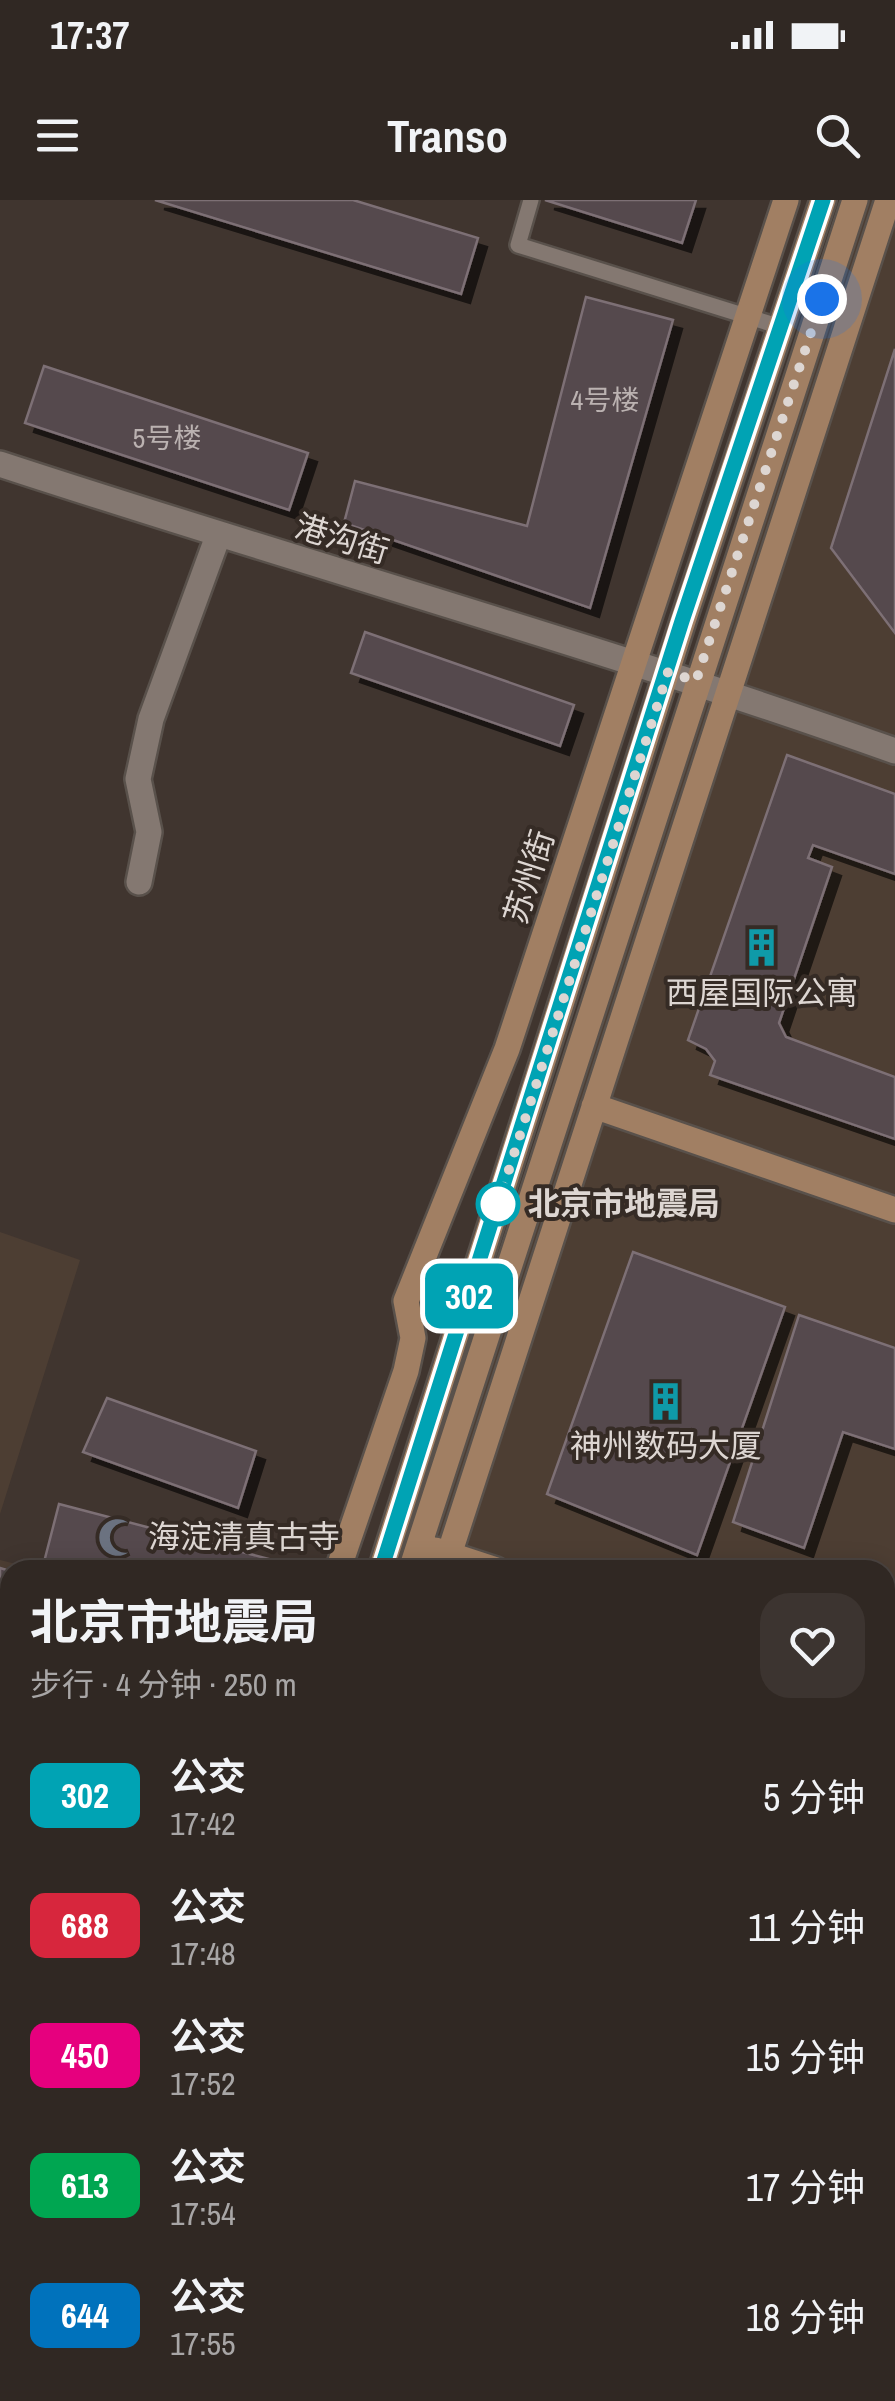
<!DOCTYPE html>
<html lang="zh">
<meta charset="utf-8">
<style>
body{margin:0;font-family:"Archivo Narrow","Noto Sans SC",sans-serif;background:#3c3430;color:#f1f3f6;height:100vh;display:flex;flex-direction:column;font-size:38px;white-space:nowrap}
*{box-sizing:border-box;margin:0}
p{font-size:32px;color:#a8a6a6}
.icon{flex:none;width:55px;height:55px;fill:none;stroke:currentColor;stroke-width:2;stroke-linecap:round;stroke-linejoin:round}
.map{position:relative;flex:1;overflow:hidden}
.drawer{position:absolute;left:0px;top:1360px;width:895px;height:842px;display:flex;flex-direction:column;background:#302823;border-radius:30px 30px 0 0;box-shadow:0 5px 25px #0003,0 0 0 2px #4b4441}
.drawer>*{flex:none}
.badge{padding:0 20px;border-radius:15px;font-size:35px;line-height:65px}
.you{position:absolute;width:50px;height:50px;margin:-25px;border:8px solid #fff;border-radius:50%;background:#1a73e8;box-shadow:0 0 0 15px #1a73e833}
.map>.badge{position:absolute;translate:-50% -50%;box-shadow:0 0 0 5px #fff}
.round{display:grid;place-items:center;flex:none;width:105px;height:105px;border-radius:30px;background:#3c3430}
.summary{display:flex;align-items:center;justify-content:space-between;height:170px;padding:0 30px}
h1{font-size:48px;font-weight:700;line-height:75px}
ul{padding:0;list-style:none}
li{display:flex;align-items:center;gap:30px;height:130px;padding:0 30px}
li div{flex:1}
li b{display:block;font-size:38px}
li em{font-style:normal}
li .badge{min-width:110px;font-weight:700;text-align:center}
.status{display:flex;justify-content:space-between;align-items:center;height:70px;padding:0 50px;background:#302823;direction:ltr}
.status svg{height:28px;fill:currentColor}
header{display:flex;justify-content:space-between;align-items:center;height:130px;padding:0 30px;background:#302823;font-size:45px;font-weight:700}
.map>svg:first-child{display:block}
.built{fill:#4d3e33}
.building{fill:#54484d;stroke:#7d6f75;stroke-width:2.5;filter:url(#shadow)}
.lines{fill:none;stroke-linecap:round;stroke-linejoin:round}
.lane-casing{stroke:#59514b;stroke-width:20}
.street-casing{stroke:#59514b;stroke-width:30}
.secondary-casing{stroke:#59514b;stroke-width:30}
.path{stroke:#706761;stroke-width:5;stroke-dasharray:8 5;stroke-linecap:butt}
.lane{stroke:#847871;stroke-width:15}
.street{stroke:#847871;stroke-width:25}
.secondary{stroke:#a17f63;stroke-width:25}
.line-casing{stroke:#fff;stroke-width:22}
.line{stroke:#00a3b4;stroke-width:15}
.walk{stroke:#ddd6d2;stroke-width:10;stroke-dasharray:0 18}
.stop-dot{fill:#fff;stroke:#00a3b4;stroke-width:5}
.labels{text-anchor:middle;stroke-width:8;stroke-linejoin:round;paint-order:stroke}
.number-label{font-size:28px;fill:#bbb2b1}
.street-label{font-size:32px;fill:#ddd6d2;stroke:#352b25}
.poi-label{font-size:32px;fill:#ddd6d2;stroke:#352b25}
.stop-label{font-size:32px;font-weight:bold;fill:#ddd6d2;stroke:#352b25;text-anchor:start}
</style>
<div class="status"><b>17:37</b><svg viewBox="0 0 49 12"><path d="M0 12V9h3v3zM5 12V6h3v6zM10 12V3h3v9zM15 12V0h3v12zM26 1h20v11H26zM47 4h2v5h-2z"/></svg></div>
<header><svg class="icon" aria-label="menu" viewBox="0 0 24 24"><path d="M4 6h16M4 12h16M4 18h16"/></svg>Transo<svg class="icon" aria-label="search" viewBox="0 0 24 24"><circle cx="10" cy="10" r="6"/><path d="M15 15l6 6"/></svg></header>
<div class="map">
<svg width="895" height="2201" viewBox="0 0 895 2201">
<defs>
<filter id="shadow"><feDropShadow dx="9" dy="9" stdDeviation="0" flood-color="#0009"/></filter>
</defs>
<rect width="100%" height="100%" fill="#40352f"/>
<path class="built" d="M856 0H895V2201H139L142 2192H885V1370H411Z
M0 1032 80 1060 0 1314Z
M0 1360 36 1369 10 1370V1937L0 1969Z"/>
<path class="building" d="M155 0H353L478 38 461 94Z
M545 0H696L682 43Z
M586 97 673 120 590 408 344 323 355 281 527 326Z
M895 149V433L831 348Z
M44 166 308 253 289 310 25 223Z
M365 432 574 505 560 546 351 473Z
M787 555 895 594V674L813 645 808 658 832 667 779 823 786 837 895 877V939L710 875 715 861 706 849 688 840Z
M633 1052 785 1107 697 1355 547 1294Z
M799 1115 895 1148V1249L843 1232 804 1348 733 1322Z
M107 1198 256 1251 238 1308 83 1252Z
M59 1304 311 1370H42Z
M0 1368 10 1371V1424L0 1460Z
M0 1469 10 1472V1564L0 1561Z
M0 1616 10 1619V1706L0 1703Z
M895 1735V1828L885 1824V1762Z
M10 1965V2116L0 2113V1995Z
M0 2141 10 2145V2192H42L39 2201H0Z
M340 2192H480L496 2201H338Z"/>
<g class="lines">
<defs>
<path id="lane" d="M531 0 518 45 781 127"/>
<path id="street" d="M0 264C298 362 600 446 895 551
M139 682 149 632 138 579 151 519 218 336"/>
<path id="secondary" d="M594 906 895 1010
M435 1350 496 1370
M338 1370 406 1171 413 1138 406 1101 507 849 786 0
M381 1370 683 421 823 0
M411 1370 855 0
M444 1370 888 0
M885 1500 895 1503
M885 1540 895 1544
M57 2201 60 2192
M101 2201 104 2192
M139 2201 142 2192
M176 2201 178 2192"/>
</defs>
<use href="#lane" class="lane-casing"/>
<use href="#street" class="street-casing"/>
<use href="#secondary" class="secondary-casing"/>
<path class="path" d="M6 1833 10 1834
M213 2199 216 2192"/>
<use href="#lane" class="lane"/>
<use href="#street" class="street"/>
<use href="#secondary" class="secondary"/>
</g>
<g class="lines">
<defs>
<path id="line" d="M381 1370 682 421 823 0"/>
</defs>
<use href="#line" class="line-casing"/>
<use href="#line" class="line"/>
<path class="walk" d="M498 1004 668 472 696 481 822 99"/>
</g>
<defs>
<symbol id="building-bare" viewBox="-9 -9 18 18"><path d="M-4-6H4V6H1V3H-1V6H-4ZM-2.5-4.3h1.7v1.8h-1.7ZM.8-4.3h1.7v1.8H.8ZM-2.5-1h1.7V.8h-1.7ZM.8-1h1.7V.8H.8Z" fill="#0f9aa8" stroke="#352b25" stroke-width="2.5" paint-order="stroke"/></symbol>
<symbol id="mosque-bare" viewBox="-9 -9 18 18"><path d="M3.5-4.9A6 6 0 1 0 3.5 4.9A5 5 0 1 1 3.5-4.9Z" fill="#6b7280" stroke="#352b25" stroke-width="2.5" paint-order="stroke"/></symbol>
</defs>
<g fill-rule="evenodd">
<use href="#building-bare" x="734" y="720" width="55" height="55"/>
<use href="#building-bare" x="638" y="1174" width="55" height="55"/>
<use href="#mosque-bare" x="90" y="1310" width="55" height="55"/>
</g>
<circle class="stop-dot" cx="498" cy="1004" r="20"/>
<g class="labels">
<g class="number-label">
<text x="605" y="210">4号楼</text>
<text x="167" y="248">5号楼</text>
</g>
<g class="street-label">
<text transform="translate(342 339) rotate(17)" y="11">港沟街</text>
<text transform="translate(529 677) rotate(-72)" y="11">苏州街</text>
</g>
<g class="poi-label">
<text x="762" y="804">西屋国际公寓</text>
<text x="666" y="1257">神州数码大厦</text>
<text x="148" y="1348" text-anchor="start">海淀清真古寺</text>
</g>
<g class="stop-label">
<text x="528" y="1015">北京市地震局</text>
</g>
</g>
</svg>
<div class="you" style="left:822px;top:99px"></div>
<b class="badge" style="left:469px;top:1096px;background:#00a3b4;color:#fff">302</b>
<section class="drawer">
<div class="summary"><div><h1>北京市地震局</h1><p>步行 · 4 分钟 · 250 m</p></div><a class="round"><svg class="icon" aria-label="heart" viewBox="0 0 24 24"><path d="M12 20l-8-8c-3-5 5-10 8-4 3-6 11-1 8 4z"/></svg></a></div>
<ul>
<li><span class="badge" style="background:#00a3b4;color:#fff">302</span><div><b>公交</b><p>17:42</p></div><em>5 分钟</em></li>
<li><span class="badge" style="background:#d7263d;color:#fff">688</span><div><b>公交</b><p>17:48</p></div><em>11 分钟</em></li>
<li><span class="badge" style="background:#e6007e;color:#fff">450</span><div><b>公交</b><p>17:52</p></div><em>15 分钟</em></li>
<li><span class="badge" style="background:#00a651;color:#fff">613</span><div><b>公交</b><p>17:54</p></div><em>17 分钟</em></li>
<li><span class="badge" style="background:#0072bc;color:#fff">644</span><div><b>公交</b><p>17:55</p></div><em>18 分钟</em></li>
</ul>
</section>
</div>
